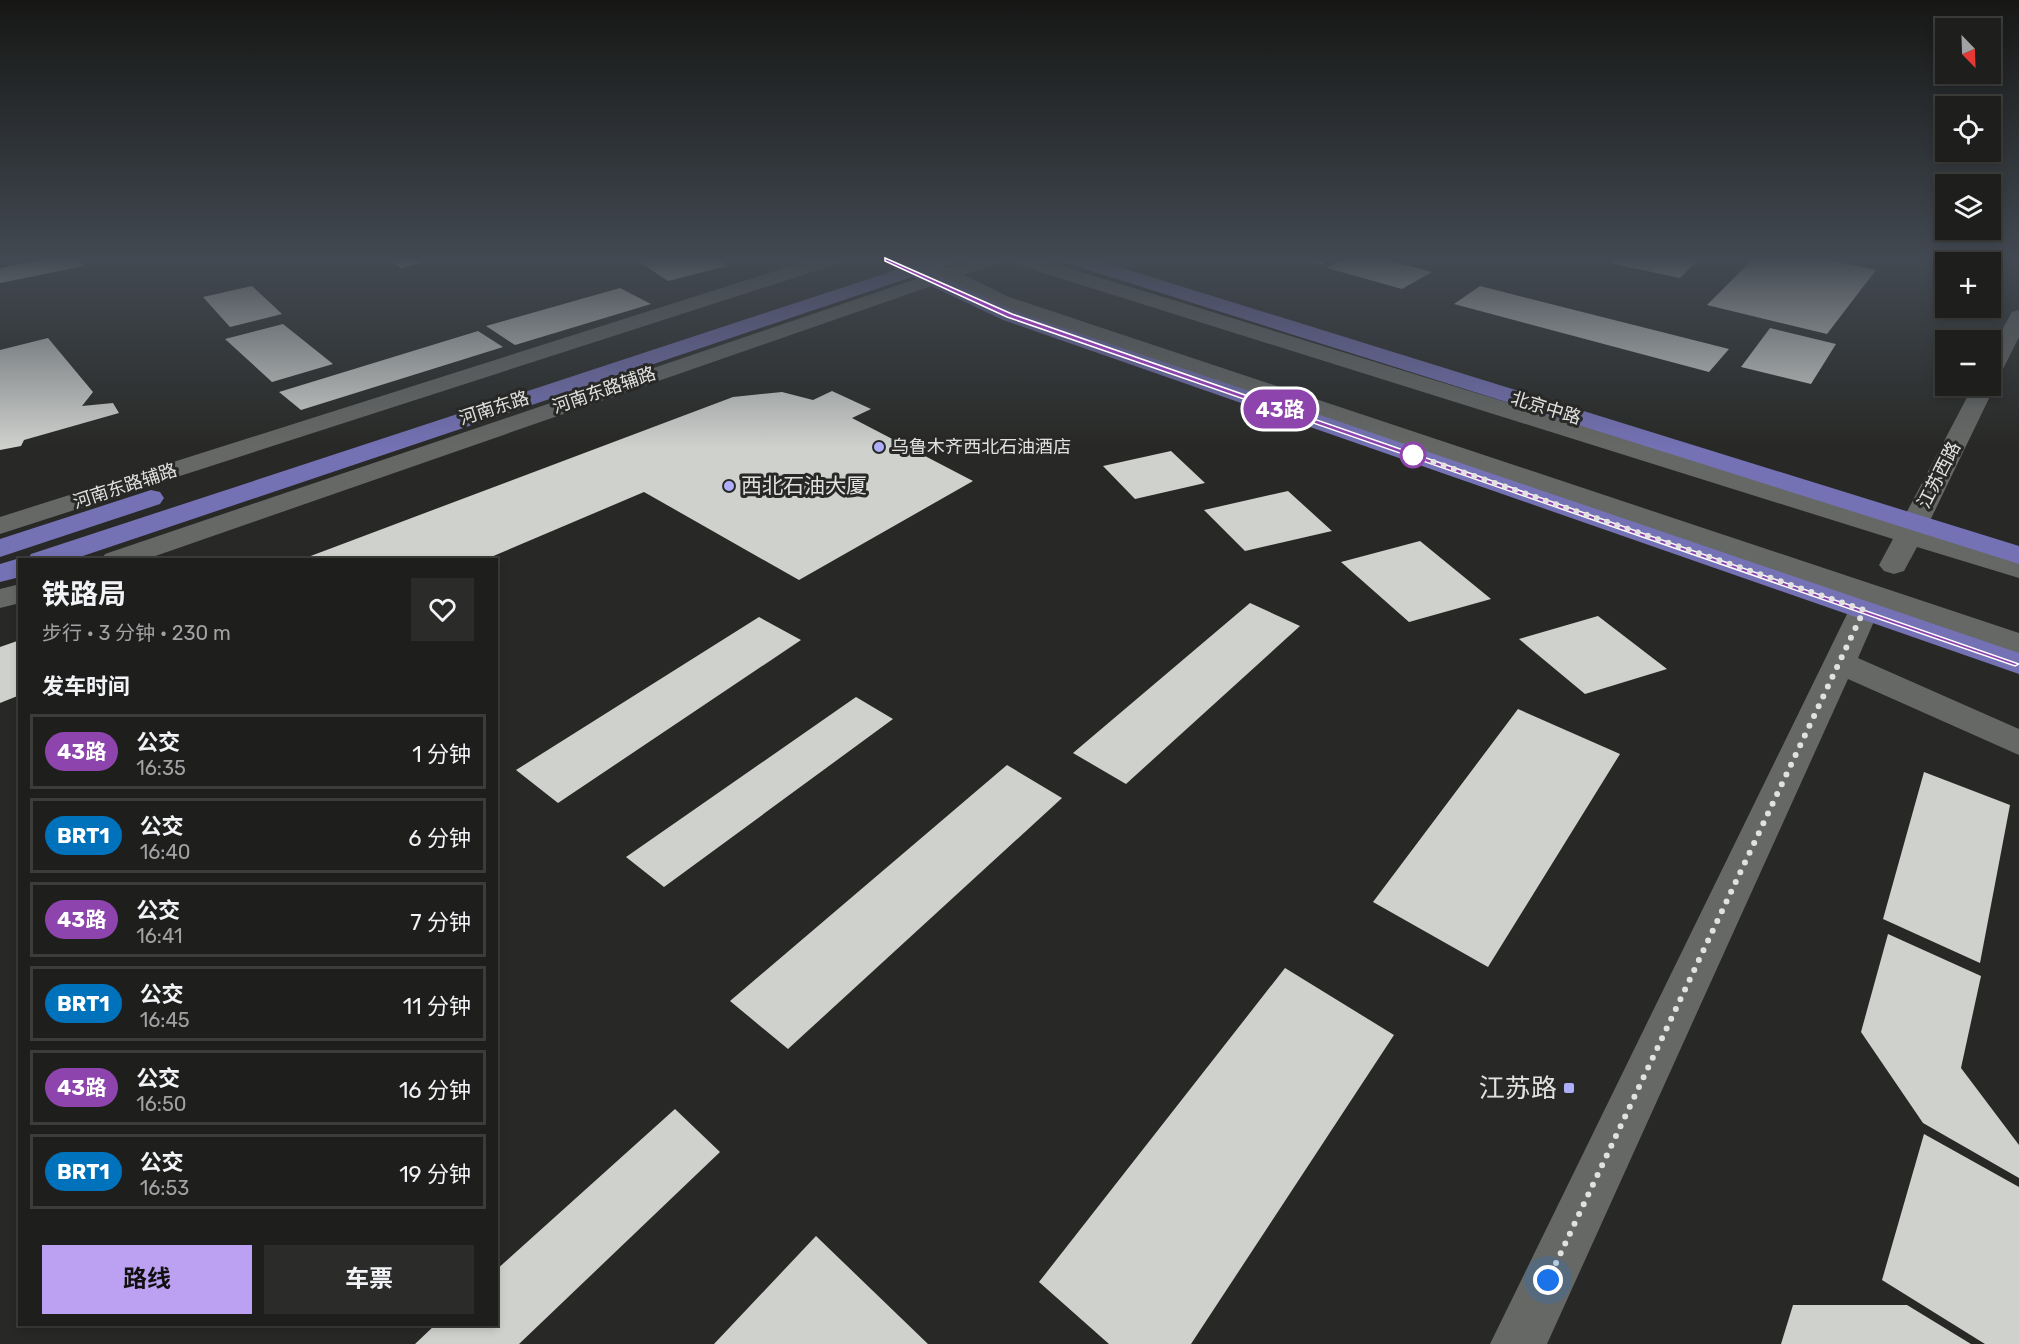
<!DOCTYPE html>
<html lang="zh">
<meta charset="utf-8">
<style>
body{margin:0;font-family:Rubik,"Noto Sans SC",sans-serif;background:#2b2c29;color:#f1f3f6;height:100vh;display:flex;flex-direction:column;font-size:22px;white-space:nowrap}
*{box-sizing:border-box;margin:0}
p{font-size:20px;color:#a1a2a3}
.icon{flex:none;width:33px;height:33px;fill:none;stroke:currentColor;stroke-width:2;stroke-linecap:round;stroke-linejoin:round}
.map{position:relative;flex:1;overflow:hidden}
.drawer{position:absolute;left:18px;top:558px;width:480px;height:768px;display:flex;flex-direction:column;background:#1e1f1c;border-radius:0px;box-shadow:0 3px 9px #0003,0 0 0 2px #3c3d3b}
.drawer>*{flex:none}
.badge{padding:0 12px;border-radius:20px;font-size:21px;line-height:39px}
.needle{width:39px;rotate:157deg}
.controls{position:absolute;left:1935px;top:18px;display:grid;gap:12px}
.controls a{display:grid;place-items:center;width:66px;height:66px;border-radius:0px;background:#1e1f1c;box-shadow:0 3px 9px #0003,0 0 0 2px #3c3d3b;font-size:30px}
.you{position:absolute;width:30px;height:30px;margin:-15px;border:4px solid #fff;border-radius:50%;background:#1a73e8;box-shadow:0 0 0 9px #1a73e833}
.map>.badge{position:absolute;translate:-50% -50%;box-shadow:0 0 0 3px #fff}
h2{padding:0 24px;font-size:22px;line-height:54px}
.round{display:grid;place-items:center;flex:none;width:63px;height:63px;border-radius:0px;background:#2b2c29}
.overview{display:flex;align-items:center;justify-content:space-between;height:102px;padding:0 24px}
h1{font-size:28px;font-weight:700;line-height:45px}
.primary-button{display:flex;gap:12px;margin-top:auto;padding:12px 24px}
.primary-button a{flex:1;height:69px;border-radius:0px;background:#bca0f2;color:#111;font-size:24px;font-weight:700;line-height:69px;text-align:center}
.primary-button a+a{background:#2b2c29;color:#f1f3f6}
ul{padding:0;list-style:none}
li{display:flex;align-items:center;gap:18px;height:75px;margin:0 12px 9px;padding:0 12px;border:3px solid #3c3d3b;border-radius:0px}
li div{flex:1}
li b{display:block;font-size:22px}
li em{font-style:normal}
li .badge{min-width:66px;font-weight:700;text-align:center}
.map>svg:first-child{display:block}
.building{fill:#cfd1cd}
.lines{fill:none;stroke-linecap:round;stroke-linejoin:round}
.minor{fill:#666865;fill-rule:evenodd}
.major{fill:#7471b4;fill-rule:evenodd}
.line{fill:#8e44ad;stroke:#fff;stroke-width:1.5}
.walk{stroke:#e1e2e0;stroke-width:6;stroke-dasharray:0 10.8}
.poi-dot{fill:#aeaefb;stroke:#282926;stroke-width:2}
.stop-dot{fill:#fff;stroke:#8e44ad;stroke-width:3}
.labels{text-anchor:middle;stroke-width:6;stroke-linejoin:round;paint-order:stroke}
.far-street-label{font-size:18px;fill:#e1e2e0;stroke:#282926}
.far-poi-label{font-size:18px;fill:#e1e2e0;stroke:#282926;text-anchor:start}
.poi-label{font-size:21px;fill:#e1e2e0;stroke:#282926;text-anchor:start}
.near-poi-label{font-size:26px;fill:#e1e2e0;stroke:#282926;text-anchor:end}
</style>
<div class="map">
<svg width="2019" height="1344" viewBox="0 0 2019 1344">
<rect width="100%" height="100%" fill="#282926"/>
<path class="building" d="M45 259H79L84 266 0 283V268Z
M388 259H431L432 260 401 268Z
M635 259H717L727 266 668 281Z
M1303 259H1332L1321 265Z
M1344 259H1384L1432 272 1402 289 1327 268Z
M1612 259H1699L1680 278 1609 263Z
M1753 259H1827L1876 270 1827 334 1707 305Z
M252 286 282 314 230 327 203 297Z
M1480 286 1729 349 1709 372 1454 304Z
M620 288 651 304 515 345 486 326Z
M283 324 333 364 272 382 225 339Z
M1770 328 1836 344 1811 384 1741 367Z
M478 331 503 347 301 410 279 392Z
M48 338 93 392 82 406 113 403 119 413 24 440 21 446 0 450V350Z
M832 391 871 409 852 418 973 481 799 580 644 492 484 560H300L733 397 782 392 813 400Z
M1171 451 1205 483 1135 499 1103 466Z
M1288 491 1332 531 1245 551 1204 510Z
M1420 541 1491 599 1409 622 1341 562Z
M1250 603 1300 626 1126 784 1073 753Z
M1598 616 1667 669 1585 694 1519 639Z
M759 617 801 640 558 803 516 770Z
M20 640V695L0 703V647Z
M856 697 893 719 664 887 626 857Z
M1518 709 1620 754 1488 967 1373 902Z
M1007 765 1062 798 788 1049 730 1001Z
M1924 772 2010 805 1980 963 1883 919Z
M1888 934 1981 976 1961 1068 2019 1145V1178L1923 1123 1861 1032Z
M1285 968 1394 1035 1191 1344H1109L1039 1282Z
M675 1109 720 1152 519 1344H415L436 1324H496V1270Z
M1924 1134 2019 1187V1344H1985L1882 1280Z
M816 1236 928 1344H714Z
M1793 1305H1907L1971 1344H1781Z"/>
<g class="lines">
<path class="minor" d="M813 259H842L840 263 0 534V517Z
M907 259H931L949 268 974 259H1002L1000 263 964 275 1009 297 2019 633V654L1877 606 1879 610 1858 658 2019 729V755L1848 679 1547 1344H1490L1849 610 1853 603 1862 601 995 305 946 281 144 560H101L105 554 931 274Z
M1009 259H1039L1901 523 1973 386H1990L1992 381 1995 386 1925 531 2019 560V578L1917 547 1904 571 1894 574 1884 571 1879 565 1893 539 1011 263Z
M2019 310V337L2001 373 1998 378 1990 380V351L2012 312Z
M20 584V603L0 608V589Z"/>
<path class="major" d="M879 259H904L914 264 928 259H957L955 263 930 271 1017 312 2019 653V674L1003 320 912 277 71 560H27L31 554 896 270Z
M1064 259H1093L2019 546V564L1066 263Z
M151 490 160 492 164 498 160 504 0 557V539Z
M20 558 25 560H20V577L0 582V564Z"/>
</g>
<linearGradient id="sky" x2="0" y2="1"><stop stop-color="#161715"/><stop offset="0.58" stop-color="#424952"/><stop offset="1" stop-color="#424952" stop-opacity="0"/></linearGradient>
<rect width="2019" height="448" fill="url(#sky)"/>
<path class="line" d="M885 258 1012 314 2019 664 2015 666 1007 317 885 261Z"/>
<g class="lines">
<path class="walk" d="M1413 455 1864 610 1548 1280"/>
</g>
<g class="poi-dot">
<circle cx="879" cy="447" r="6"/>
<circle cx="729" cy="486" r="6"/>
<rect x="1563" y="1082" width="12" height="12" rx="3"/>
</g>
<circle class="stop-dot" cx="1413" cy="455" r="12"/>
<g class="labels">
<g class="far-street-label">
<text transform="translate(604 390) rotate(-19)" y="6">河南东路辅路</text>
<text transform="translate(494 408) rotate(-18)" y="6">河南东路</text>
<text transform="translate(1546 408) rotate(17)" y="6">北京中路</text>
<text transform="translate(1939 475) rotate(-63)" y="6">江苏西路</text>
<text transform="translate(125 486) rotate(-18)" y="6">河南东路辅路</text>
</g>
<g class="far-poi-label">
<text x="891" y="453">乌鲁木齐西北石油酒店</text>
</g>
<g class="poi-label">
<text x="741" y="493">西北石油大厦</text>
</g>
<g class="near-poi-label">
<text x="1557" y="1097">江苏路</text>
</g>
</g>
</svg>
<div class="controls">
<a><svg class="needle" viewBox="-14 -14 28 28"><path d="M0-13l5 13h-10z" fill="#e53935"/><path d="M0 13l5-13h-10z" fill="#a1a2a3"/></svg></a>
<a><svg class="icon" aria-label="locate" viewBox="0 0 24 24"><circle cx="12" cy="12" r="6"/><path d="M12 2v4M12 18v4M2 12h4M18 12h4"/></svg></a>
<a><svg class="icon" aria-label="layers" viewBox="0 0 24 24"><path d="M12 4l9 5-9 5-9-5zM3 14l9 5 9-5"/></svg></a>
<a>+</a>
<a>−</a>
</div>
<div class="you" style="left:1548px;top:1280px"></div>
<b class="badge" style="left:1280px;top:409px;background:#8e44ad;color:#fff">43路</b>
<section class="drawer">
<div class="overview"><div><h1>铁路局</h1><p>步行 · 3 分钟 · 230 m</p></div><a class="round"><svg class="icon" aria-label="heart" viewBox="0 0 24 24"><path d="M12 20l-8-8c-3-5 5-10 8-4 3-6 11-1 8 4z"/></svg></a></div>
<h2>发车时间</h2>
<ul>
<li><span class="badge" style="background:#8e44ad;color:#fff">43路</span><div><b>公交</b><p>16:35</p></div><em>1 分钟</em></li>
<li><span class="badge" style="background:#0072bc;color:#fff">BRT1</span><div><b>公交</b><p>16:40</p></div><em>6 分钟</em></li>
<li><span class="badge" style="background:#8e44ad;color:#fff">43路</span><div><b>公交</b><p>16:41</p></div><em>7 分钟</em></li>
<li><span class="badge" style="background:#0072bc;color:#fff">BRT1</span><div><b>公交</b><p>16:45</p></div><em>11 分钟</em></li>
<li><span class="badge" style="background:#8e44ad;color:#fff">43路</span><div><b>公交</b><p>16:50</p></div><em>16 分钟</em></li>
<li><span class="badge" style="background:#0072bc;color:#fff">BRT1</span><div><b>公交</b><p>16:53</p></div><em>19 分钟</em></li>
</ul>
<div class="primary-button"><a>路线</a><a>车票</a></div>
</section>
</div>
